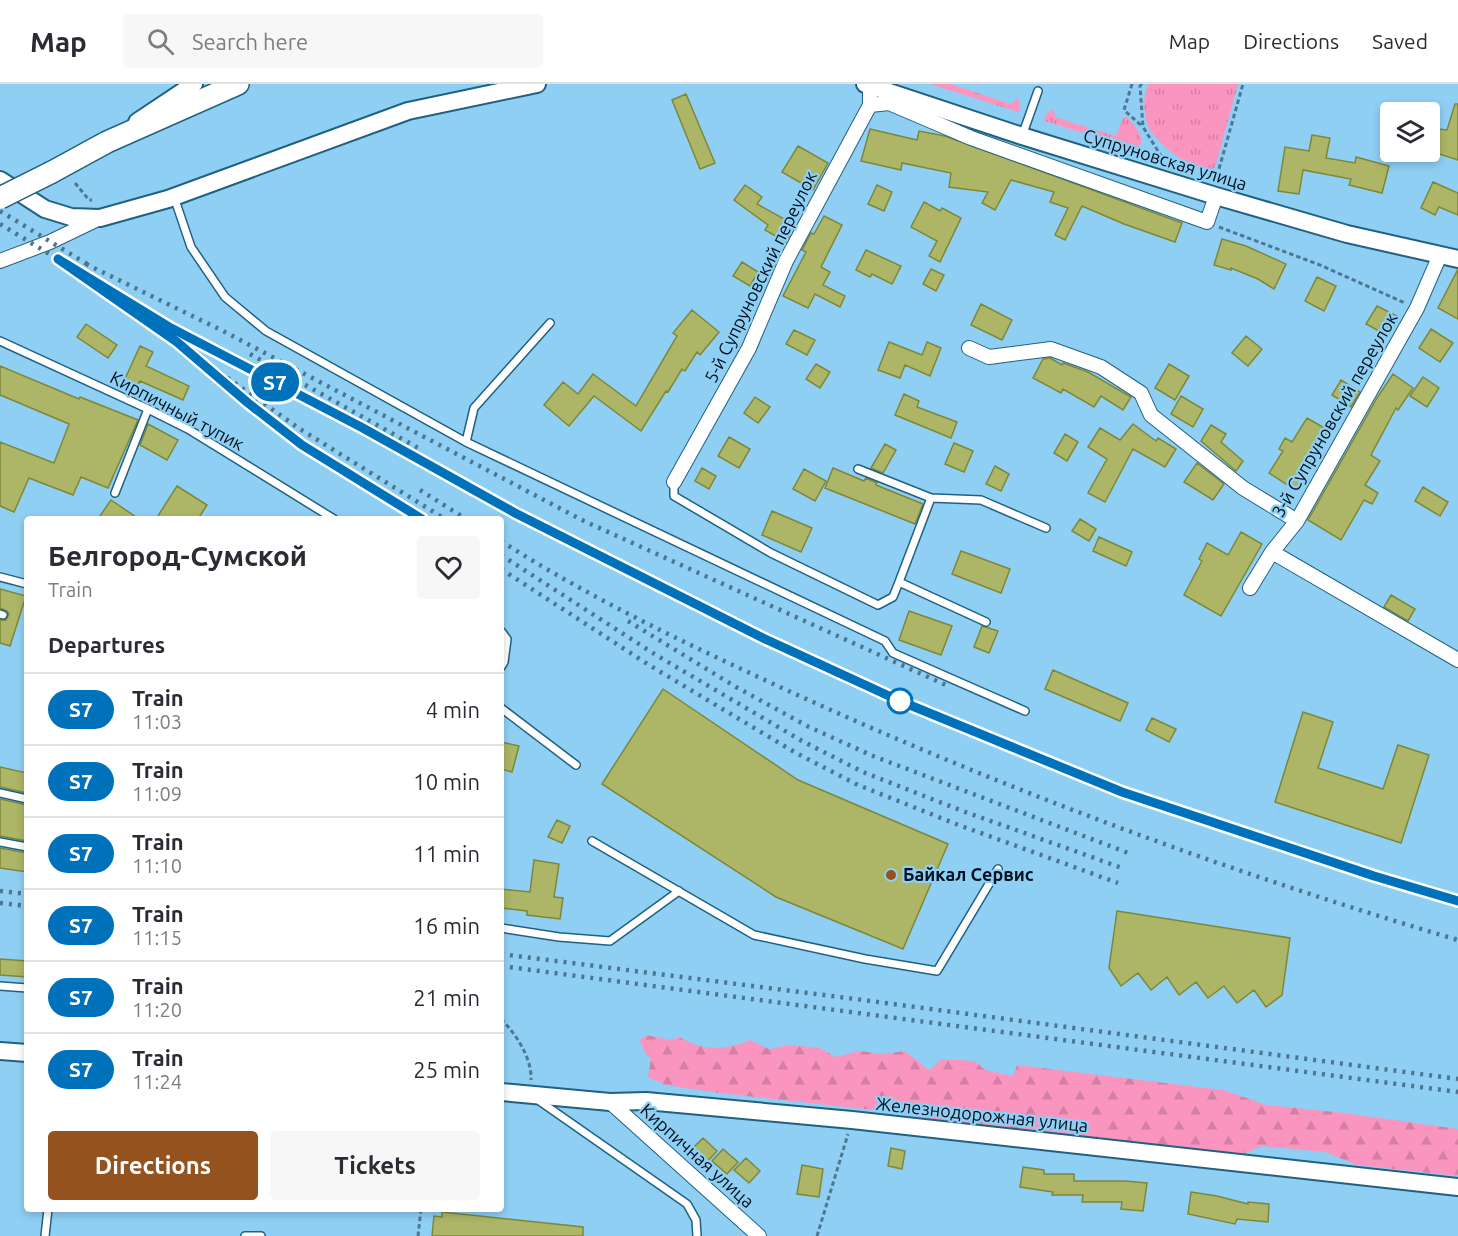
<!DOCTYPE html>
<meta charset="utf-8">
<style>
body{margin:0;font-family:Ubuntu,sans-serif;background:#f7f7f7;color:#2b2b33;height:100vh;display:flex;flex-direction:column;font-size:22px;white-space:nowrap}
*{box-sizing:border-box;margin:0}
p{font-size:20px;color:#7c7c81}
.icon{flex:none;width:33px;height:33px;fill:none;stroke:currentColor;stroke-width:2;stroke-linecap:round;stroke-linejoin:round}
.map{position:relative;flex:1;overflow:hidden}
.sheet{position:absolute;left:24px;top:432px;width:480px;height:696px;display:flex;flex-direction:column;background:#fff;border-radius:6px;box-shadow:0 3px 9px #0003}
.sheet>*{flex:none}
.badge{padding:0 12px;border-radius:20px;font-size:21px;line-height:39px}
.controls{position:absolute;left:1380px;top:18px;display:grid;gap:12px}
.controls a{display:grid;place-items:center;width:60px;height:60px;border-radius:6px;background:#fff;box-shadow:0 3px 9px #0003;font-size:30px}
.map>.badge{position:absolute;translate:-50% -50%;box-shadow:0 0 0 3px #fff}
h2{padding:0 24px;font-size:22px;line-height:54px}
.round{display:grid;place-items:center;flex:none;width:63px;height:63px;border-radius:6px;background:#f7f7f7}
.summary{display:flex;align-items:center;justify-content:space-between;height:102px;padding:0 24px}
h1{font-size:28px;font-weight:600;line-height:45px}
.action{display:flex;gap:12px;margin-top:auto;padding:12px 24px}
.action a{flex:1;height:69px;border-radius:6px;background:#94521f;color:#fff;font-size:24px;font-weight:600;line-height:69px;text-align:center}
.action a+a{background:#f7f7f7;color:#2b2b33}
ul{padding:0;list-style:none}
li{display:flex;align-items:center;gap:18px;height:72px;padding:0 24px;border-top:2px solid #e1e1e2}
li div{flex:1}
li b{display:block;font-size:22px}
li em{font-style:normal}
li .badge{min-width:66px;font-weight:700;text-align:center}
header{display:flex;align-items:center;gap:36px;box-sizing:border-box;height:84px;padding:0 30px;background:#fff;border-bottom:2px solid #e1e1e2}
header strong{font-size:28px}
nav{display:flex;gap:33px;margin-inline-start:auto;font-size:21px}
.search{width:420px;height:54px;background:#f7f7f7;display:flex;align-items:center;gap:15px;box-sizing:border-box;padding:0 21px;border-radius:6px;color:#7c7c81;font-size:22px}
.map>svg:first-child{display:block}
.grass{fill:url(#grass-tufts)}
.forest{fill:url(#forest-firs)}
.building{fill:#adb666;stroke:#7e8737;stroke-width:1.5}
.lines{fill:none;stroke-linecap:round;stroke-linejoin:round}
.service-casing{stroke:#1f6181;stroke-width:10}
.minor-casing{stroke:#1f6181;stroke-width:16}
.tertiary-casing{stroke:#1f6181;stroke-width:20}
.primary-casing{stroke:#1f6181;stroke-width:24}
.path{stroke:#4e7892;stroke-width:3;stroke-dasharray:4.5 3;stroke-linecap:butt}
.service{stroke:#fff;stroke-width:7}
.minor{stroke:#fff;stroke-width:14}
.tertiary{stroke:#fff;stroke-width:16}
.primary{stroke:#fff;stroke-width:21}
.rail{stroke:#4c758f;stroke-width:4.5;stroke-dasharray:3 6;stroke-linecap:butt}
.primary-bridge-casing{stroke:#1f6181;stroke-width:24;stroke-linecap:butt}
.primary-bridge{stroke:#fff;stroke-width:21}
.line-casing{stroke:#fff;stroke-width:14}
.line{stroke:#0072bc;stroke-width:9}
.stop-dot{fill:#fff;stroke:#0072bc;stroke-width:3}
.poi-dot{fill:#94521f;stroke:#8fcff4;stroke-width:2}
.labels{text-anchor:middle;stroke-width:4.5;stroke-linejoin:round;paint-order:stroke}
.street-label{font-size:18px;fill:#00101d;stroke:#8fcff4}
.poi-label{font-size:18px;font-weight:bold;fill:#00101d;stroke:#8fcff4;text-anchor:start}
</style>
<header>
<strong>Map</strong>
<div class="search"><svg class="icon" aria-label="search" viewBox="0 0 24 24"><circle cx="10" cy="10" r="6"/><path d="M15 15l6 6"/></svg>Search here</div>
<nav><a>Map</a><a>Directions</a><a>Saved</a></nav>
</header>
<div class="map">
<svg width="1458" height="1152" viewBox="0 0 1458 1152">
<defs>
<pattern id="grass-tufts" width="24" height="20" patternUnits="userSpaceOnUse" patternTransform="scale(1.5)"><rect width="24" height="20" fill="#f995be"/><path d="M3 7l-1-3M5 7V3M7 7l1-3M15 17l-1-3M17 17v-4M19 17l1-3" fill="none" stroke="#d47fa3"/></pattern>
<pattern id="forest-firs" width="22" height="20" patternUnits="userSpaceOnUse" patternTransform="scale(1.5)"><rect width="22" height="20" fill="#f995be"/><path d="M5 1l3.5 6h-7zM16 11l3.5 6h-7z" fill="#d47fa3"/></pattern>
</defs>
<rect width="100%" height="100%" fill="#8fcff4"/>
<path class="grass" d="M930 0H951L1011 20 1017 14C1020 18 1021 23 1018 28Z
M1149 0H1238L1215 84C1193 89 1166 66 1152 49 1144 39 1141 11 1149 0Z
M1051 25 1054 27 1055 33 1116 52 1123 34 1127 32C1134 42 1145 50 1140 62L1131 64 1045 37 1044 34Z"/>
<path class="forest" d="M646 951 670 956 679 953C703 967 724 967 750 956L769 965 789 961 820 964 835 973 859 967 884 970 905 967 929 986 942 975 975 977 985 986 1013 992 1017 981 1223 1006 1267 1021 1344 1029 1458 1045V1092L1357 1081 1325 1068 1262 1062 1242 1070 989 1044 906 1031 901 1029 719 1009 666 1001 648 993 651 975 645 969 640 956Z"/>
<path class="building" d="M686 10 715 79 700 85 672 16Z
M1455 20H1458V76L1430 67V44L1447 46Z
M870 45 917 56 919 47 945 52 1182 139 1175 158 1124 140 1082 122 1065 156 1055 151 1068 124 1050 118 1054 108 1011 96 995 126 982 119 988 108 949 103 951 89 902 79 901 86 861 77Z
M1312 51 1330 54 1326 74 1355 79 1356 73 1389 82 1382 109 1349 101 1351 95 1303 86 1299 110 1278 107 1285 63 1309 67Z
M798 62 828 79 813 106 782 88Z
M1433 98 1458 109V131L1439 123 1435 131 1421 124Z
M745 101 762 113 757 120 795 141 786 158 765 146 768 141 734 116Z
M877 101 892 108 884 127 868 120Z
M924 118 940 127 942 124 961 134 940 178 929 172 937 157 911 143Z
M824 132 842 141 821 183 830 188 823 201 845 212 840 223 815 210 808 224 783 212 806 168 802 166 811 149 814 150Z
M1222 155 1246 162 1286 180 1274 205 1258 195 1231 184V186L1214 181Z
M866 166 901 182 892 200 872 190 870 193 856 186Z
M742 178 758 188 750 202 733 192Z
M931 185 944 191 936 207 923 200Z
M1458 185V235L1438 224Z
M1317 193 1336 202 1324 227 1305 217Z
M981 220 1012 236 1002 256 971 241Z
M1377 222 1399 233 1388 252 1366 240Z
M692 226 719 248 700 271 697 268 685 287 682 285 668 308 666 307 641 347 594 312 569 342 544 321 563 298 578 310 593 290 636 322 677 252 673 249Z
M86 240 117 261 108 274 77 253Z
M1431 245 1453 259 1440 278 1419 264Z
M794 246 815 256 807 271 786 260Z
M1246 252 1262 265 1248 282 1232 269Z
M889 258 922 271 927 258 941 264 930 292 905 281 900 294 878 286Z
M140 262 153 268 146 282 189 302 183 316 140 297 137 302 124 297Z
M1050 274 1062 281 1063 279 1088 288 1131 313 1123 326 1101 312 1094 323 1063 305 1061 309 1033 294 1043 275Z
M816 280 830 288 820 304 806 295Z
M1169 280 1189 292 1175 316 1155 304Z
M0 282 79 315 80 313 138 336 108 404 81 393 73 411 29 394 14 428 0 422V358L54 379 69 340 0 311Z
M1393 290 1413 304 1398 326 1396 324 1371 371 1380 377 1365 401 1378 409 1372 420 1364 416 1341 456 1308 436 1377 314Z
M1423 293 1439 304 1427 323 1410 312Z
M1341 296 1360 308 1351 323 1332 311Z
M904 310 919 317 917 323 957 338 951 354 895 331Z
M1181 312 1203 325 1193 343 1171 330Z
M755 313 770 323 758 339 744 329Z
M1307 334 1328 346 1308 387 1295 406 1269 389 1283 367 1279 365 1285 354 1292 358Z
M148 340 178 356 167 376 140 361Z
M1133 340 1156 357 1158 354 1176 365 1165 383 1133 365 1105 418 1088 409 1107 375 1088 363 1100 344 1120 356Z
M1211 341 1226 350 1221 358 1243 377 1236 387 1201 357Z
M1065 350 1078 358 1067 377 1054 369Z
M729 353 750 365 739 384 718 372Z
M954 359 973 367 964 388 945 380Z
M885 360 896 366 883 389 871 384Z
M1197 379 1224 400 1213 416 1184 398Z
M995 382 1009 390 1001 407 986 400Z
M702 384 716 392 709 405 695 397Z
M833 384 864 397 866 394 877 399 876 401 923 420 915 440 825 404Z
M804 385 826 397 815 417 793 405Z
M177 402 207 421 198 435H156Z
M1423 403 1448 418 1440 432 1415 417Z
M111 416 139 435H98Z
M772 427 812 444 801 468 762 451Z
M1080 435 1096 445 1089 457 1072 447Z
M1241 448 1262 460 1221 532 1184 511 1202 477 1199 475 1207 459 1228 471Z
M1099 453 1132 468 1126 482 1093 467Z
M961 467 1010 485 1001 509 952 490Z
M0 505 26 512 10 562 0 559V536H6L9 530 7 527 0 524Z
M1391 511 1415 525 1408 537 1384 523Z
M909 527 952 542 941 571 899 556Z
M982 542 998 547 989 569 974 563Z
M1053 586 1128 619 1120 637 1045 605Z
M663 605 798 696 948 760 903 865 776 813 602 700Z
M1303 628 1333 638 1318 684 1383 705 1398 661 1429 671 1401 759 1275 718Z
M1152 634 1176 645 1169 658 1146 646Z
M501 658 519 662 512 688 501 685Z
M0 683 27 689V709L0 703Z
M0 715 27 721V757L0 752Z
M557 736 570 742 562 759 548 753Z
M0 764 27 769V788L0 784Z
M534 776 559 780 554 813 563 814 560 835 527 831V827L501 824V805L530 808Z
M1117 827 1290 854 1282 911 1266 923 1254 906 1237 919 1224 902 1208 914 1196 898 1179 911 1167 893 1151 906 1138 889 1121 902 1109 884Z
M0 875 27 877V893L0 891Z
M703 1054 717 1067 706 1079 691 1066Z
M891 1064 905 1067 902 1085 888 1082Z
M723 1065 738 1078 727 1090 712 1077Z
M746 1074 760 1087 749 1099 734 1086Z
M802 1081 823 1085 819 1113 797 1110Z
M1023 1083 1044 1086V1090H1074V1097H1125L1147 1099 1143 1127 1121 1125 1122 1118H1082L1083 1111H1052L1053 1108 1020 1103Z
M1191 1108 1217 1112 1248 1120V1118L1269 1120 1268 1138 1237 1135 1235 1140 1188 1130Z
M442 1128 583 1143V1152H432L434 1132 442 1133Z"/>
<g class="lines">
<defs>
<path id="service" d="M1022 52 1038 7
M174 113 191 163 225 213 266 247 466 358 885 557 893 569 1025 627
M0 257 148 325 188 345 334 435
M466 358 474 324 550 239
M858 385 931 414 981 416 1046 444
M674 398V412L771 469 878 521 893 513 899 498 986 538
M115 409 148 325
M0 493 27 500
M899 498 931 414
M0 530 3 531
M501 547 507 555 504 578 501 583
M501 624 576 681
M0 709 27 715
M592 757 754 851 865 875 937 887 998 785
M0 758 27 763
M501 844 559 853 610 857 679 807
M0 902 27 904
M538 1016 687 1120 696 1136 697 1152
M45 1152 48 1125
M245 1152H261"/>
<path id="minor" d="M870 21 889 19 971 54 1207 138 1216 112
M0 177 50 158 100 134
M969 264 989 273 1051 265 1101 283 1141 309 1151 331 1243 404 1297 437
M674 398 749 264 786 177 870 21V1
M1272 468 1458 576
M1250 504 1272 468 1297 437 1417 224 1440 171
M610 1018 759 1152"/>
<path id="tertiary" d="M865 0 1022 52 1216 112 1347 150 1458 175
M137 38 194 0
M0 96 45 125 71 133 100 134 168 115 408 27 537 0
M0 967 27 969
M501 1008 610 1018 646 1017 852 1036 1458 1103"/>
<path id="primary" d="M52 88 107 58 238 0"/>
</defs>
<use href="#service" class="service-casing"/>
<use href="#minor" class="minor-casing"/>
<use href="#tertiary" class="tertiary-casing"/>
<use href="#primary" class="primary-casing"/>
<path class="path" d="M1132 0 1124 26 1142 42
M1142 0 1140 2 1143 43 1163 75
M1217 92 1243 0
M75 99 89 116H92
M1219 143 1320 181 1405 219
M501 935C516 950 532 974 531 996
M418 1152 421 1125
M817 1152 848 1050"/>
<use href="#service" class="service"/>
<use href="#minor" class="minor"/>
<use href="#tertiary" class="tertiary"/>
<use href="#primary" class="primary"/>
<path class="rail" d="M0 127 92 183
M0 140 171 244 361 343 517 430 763 554 900 617 1122 708 1374 792 1458 817
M86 180 223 247 584 437 948 602
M161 247 300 345 445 435
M250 270 420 365
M234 307 302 361 423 435
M420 406 466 435
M501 457C593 516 693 563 793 609 1008 707 1231 789 1458 856
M501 471 656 571 802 657 863 688 960 726 1125 785
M501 485 649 581 796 669 858 701 956 740 1118 799
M628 537 736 603 809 643 873 672 1131 770
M0 807 27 810
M0 819 27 822
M501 870 863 916 1458 995
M501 882 1458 1008"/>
<defs>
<path id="primary-bridge" d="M0 114 52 88"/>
</defs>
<use href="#primary-bridge" class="primary-bridge-casing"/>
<use href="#primary-bridge" class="primary-bridge"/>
</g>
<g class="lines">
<defs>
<path id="line" d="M422 435 302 361 248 319 177 258 58 175 171 244 361 343 517 430 763 554 900 617 1122 708 1374 792 1458 817"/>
</defs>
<use href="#line" class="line-casing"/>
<use href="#line" class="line"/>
</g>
<circle class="stop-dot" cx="900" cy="617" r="12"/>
<circle class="poi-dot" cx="891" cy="791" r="6"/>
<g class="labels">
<g class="street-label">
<text transform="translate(1165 76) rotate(17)" y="6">Супруновская улица</text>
<text transform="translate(761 193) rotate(-64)" y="6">5-й Супруновский переулок</text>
<text transform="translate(177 327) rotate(28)" y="6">Кирпичный тупик</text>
<text transform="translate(1335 331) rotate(-60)" y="6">3-й Супруновский переулок</text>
<text transform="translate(982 1031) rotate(6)" y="6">Железнодорожная улица</text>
<text transform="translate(697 1072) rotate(42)" y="6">Кирпичная улица</text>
</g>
<g class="poi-label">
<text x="903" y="797">Байкал Сервис</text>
</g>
</g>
</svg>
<div class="controls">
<a><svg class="icon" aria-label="layers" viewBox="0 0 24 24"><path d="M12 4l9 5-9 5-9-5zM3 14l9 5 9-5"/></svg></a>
</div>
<b class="badge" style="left:275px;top:298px;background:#0072bc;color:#fff">S7</b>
<section class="sheet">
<div class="summary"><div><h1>Белгород-Сумской</h1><p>Train</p></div><a class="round"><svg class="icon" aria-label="heart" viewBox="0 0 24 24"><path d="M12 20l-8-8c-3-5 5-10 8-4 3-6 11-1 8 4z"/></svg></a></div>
<h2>Departures</h2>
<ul>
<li><span class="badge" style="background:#0072bc;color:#fff">S7</span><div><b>Train</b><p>11:03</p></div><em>4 min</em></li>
<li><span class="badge" style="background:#0072bc;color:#fff">S7</span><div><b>Train</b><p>11:09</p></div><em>10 min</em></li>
<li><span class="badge" style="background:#0072bc;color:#fff">S7</span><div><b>Train</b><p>11:10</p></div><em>11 min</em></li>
<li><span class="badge" style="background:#0072bc;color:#fff">S7</span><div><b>Train</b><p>11:15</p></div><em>16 min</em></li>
<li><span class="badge" style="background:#0072bc;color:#fff">S7</span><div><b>Train</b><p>11:20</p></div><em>21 min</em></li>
<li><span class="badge" style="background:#0072bc;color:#fff">S7</span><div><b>Train</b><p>11:24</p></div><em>25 min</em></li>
</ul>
<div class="action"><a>Directions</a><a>Tickets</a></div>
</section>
</div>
